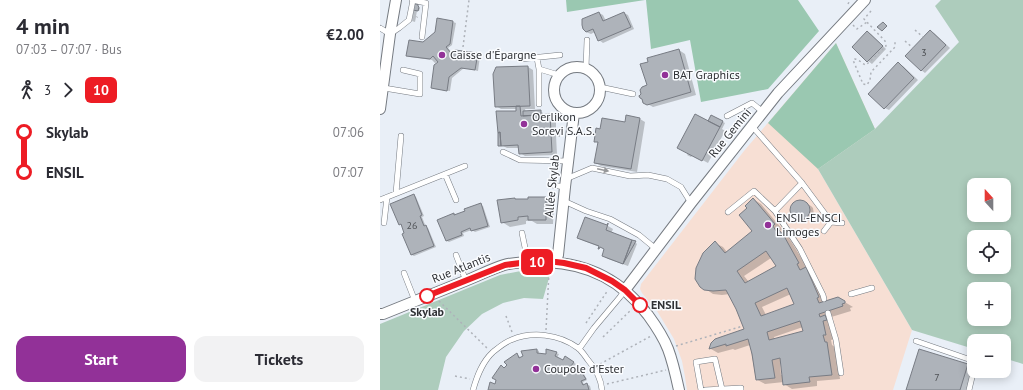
<!DOCTYPE html>
<meta charset="utf-8">
<style>
body{margin:0;font-family:"PT Sans",sans-serif;background:#f2f2f3;color:#2b2b33;height:100vh;display:flex;flex-direction:column;font-size:15px;white-space:nowrap}
*{box-sizing:border-box;margin:0}
p{font-size:13px;color:#7c7c81}
.icon{flex:none;width:22px;height:22px;fill:none;stroke:currentColor;stroke-width:2;stroke-linecap:round;stroke-linejoin:round}
.map{position:relative;flex:1;overflow:hidden}
.details{display:flex;flex-direction:column;background:#fff;width:380px}
.details>*{flex:none}
.badge{padding:0 8px;border-radius:6px;font-size:14px;line-height:26px}
.needle{width:26px;rotate:339deg}
.fabs{position:absolute;left:587px;top:178px;display:grid;gap:8px}
.fabs a{display:grid;place-items:center;width:44px;height:44px;border-radius:8px;background:#fff;box-shadow:0 2px 10px #0003;font-size:20px}
.map>.badge{position:absolute;translate:-50% -50%;box-shadow:0 0 0 2px #fff}
.legs{display:flex;align-items:center;gap:6px;height:44px;padding:0 16px;font-size:13px}
.legs p{margin-inline-start:auto}
.overview{display:flex;align-items:center;justify-content:space-between;height:68px;padding:0 16px}
h1{font-size:22px;font-weight:700;line-height:30px}
.primary-button{display:flex;gap:8px;margin-top:auto;padding:8px 16px}
.primary-button a{flex:1;height:46px;border-radius:12px;background:#923198;color:#fff;font-size:16px;font-weight:700;line-height:46px;text-align:center}
.primary-button a+a{background:#f2f2f3;color:#2b2b33}
ul{padding:0 16px;list-style:none}
li{display:flex;align-items:center;gap:14px;height:40px;font-size:15px}
li i{display:grid;place-items:center;width:6px;height:100%;margin:0 5px;background:currentColor}
li i::after{content:'';width:10px;height:10px;margin:-5px;border:3px solid;border-radius:50%;background:#fff}
li p{margin-inline-start:auto}
li:first-child i{background:linear-gradient(#0000 50%,currentColor 0)}
li:last-child i{background:linear-gradient(currentColor 50%,#0000 0)}
main{display:flex;flex:1;min-height:0}
.map>svg:first-child{display:block}
.education{fill:#f7dfd4}
.green{fill:#adccbc;fill-rule:evenodd}
.forest{fill:#9ac8b1}
.shadow{fill:#0003;fill-rule:evenodd}
.building{fill:#aeb3ba;stroke:#787c84;fill-rule:evenodd}
.lines{fill:none;stroke-linecap:round;stroke-linejoin:round}
.service-casing{stroke:#757a81;stroke-width:6}
.minor-casing{stroke:#757a81;stroke-width:12}
.path{stroke:#aeb2b9;stroke-width:1.5;stroke-dasharray:2 3;stroke-linecap:butt}
.service{stroke:#fff;stroke-width:5}
.minor{stroke:#fff;stroke-width:10}
.oneway{fill:#97989a}
.line-1-casing{stroke:#fff;stroke-width:9}
.line-1{stroke:#ed1c24;stroke-width:6}
.poi-dot{fill:#923198;stroke:#fafcff;stroke-width:1.5}
.stop-1-dot{fill:#fff;stroke:#ed1c24;stroke-width:2}
.labels{text-anchor:middle;stroke-width:3;stroke-linejoin:round;paint-order:stroke}
.number-label{font-size:10px;fill:#4f5256}
.poi-label{font-size:12px;fill:#2f3135;stroke:#fafcff;text-anchor:start}
.street-label{font-size:12px;fill:#2f3135;stroke:#fafcff}
.stop-label{font-size:12px;font-weight:bold;fill:#2f3135;stroke:#fafcff;text-anchor:start}
</style>
<main>
<section class="details">
<div class="overview"><div><h1>4 min</h1><p>07:03 – 07:07 · Bus</p></div><b>€2.00</b></div>
<div class="legs"><svg class="icon" aria-label="walk" viewBox="0 0 24 24"><circle cx="13" cy="4" r="2"/><path d="M13 8l-2 6 4 7M11 14l-3 7M7 12l3-4h3l4 4"/></svg>3<svg class="icon" aria-label="forward" viewBox="0 0 24 24"><path d="M9 5l7 7-7 7"/></svg><b class="badge" style="background:#ed1c24;color:#fff">10</b></div>
<ul>
<li><i style="color:#ed1c24"></i><b>Skylab</b><p>07:06</p></li>
<li><i style="color:#ed1c24"></i><b>ENSIL</b><p>07:07</p></li>
</ul>
<div class="primary-button"><a>Start</a><a>Tickets</a></div>
</section>
<div class="map">
<svg width="643" height="390" viewBox="0 0 643 390">
<rect width="100%" height="100%" fill="#e9eff7"/>
<path class="education" d="M456 43 495 129 438 169 532 330 513 390H307L305 377 302 361 294 339 277 311 262 293 260 289 261 284 364 151Z"/>
<path class="green" d="M561 0H643V364L624 358V341H594V349L532 330 438 169 495 129 579 42 555 6ZM594 185H624V215H594ZM594 237H624V267H594ZM594 289H624V319H594Z
M146 270H169L171 271 163 299 144 298 123 303 102 314 84 331 66 357 58 390H0V324L120 275Z"/>
<path class="forest" d="M186 0H265L187 12Z
M266 0H418L439 31 388 89 321 102 310 40 271 49Z
M456 43 495 129 438 169 388 123Z"/>
<path class="shadow" d="M34 5 39 6 38 7 40 8 39 11H37L36 16 38 17V18L36 17 35 22 32 21Z
M219 13 223 15 226 21 244 13 248 15 254 29 223 43 219 40 215 32 211 34 206 32Z
M58 19 73 22 76 23 72 45 68 48 72 53 97 54 100 56 98 71 84 68 72 78 70 91 54 89 52 88 61 61 55 63 52 60 30 57 28 55 56 33Z
M550 31 554 33 570 48 545 73 541 70Z
M487 32 491 34 506 49 492 64 488 61 473 47Z
M299 50 305 54 316 95 273 107 264 102 263 99 258 96 259 95H261L268 86Z
M519 64 523 66 538 80 509 110 505 108Z
M148 67 153 70 155 109H145L146 112 160 111 163 113V116L170 115 176 119V134L181 133V131L184 132V135H180V137H179L176 135 177 155 145 156 140 153 139 148H127L121 145 137 112V109H121L116 106Z
M332 116 345 123 342 129 345 131 328 163 313 155 311 157 307 155 329 122Z
M260 119 265 122 257 172 221 166 216 163 219 143 215 141 221 130Z
M34 195 36 197 44 216 42 217 46 227 48 228 56 247 34 256 32 255 23 226 20 224Z
M166 198 174 203 173 224H157L152 221H146V224L130 227 122 222 135 199 138 200Z
M373 199 381 204 402 229 400 231 407 235 427 267 426 268 434 273 447 301 458 298 473 307 470 308 471 311 448 318 453 321 454 324 450 325 454 339 451 340 452 345 455 347 460 379 437 381V386L412 389 404 384V382L385 384 376 379 370 345 355 350 353 349 338 353 331 349 332 343 366 329 350 294 342 295 333 294 321 286 335 243 343 247 347 252 374 232 368 208ZM391 258 397 267 369 282 364 276ZM411 294 415 305 386 315 382 307ZM423 327 424 332 395 340 394 337ZM402 363 403 375H401L400 364Z
M420 200 431 206 433 208 434 215 432 219 427 222H422L414 217 412 214 411 207 414 203Z
M101 205 103 206 110 227 95 232 92 230 83 233 84 236 69 242 67 241 59 220 74 214 76 215Z
M206 218 228 226 233 229 231 234 256 243 257 244 248 266 228 259 223 256 225 249 204 241 198 238Z
M157 350 159 351V355H166L176 353 179 354 177 358 183 361 188 359 196 364 192 368 197 373 200 371 203 372 207 380 203 382 204 385 207 384 210 386 211 390H109L115 385 125 369 137 354 141 358Z
M539 350 588 365 593 368 587 390H527Z"/>
<path class="building" d="M34 4H38V6L39 7 38 11 33 10Z
M219 12 223 21 244 12 251 27 218 41 213 29 206 32 203 29 202 25V19Z
M57 18 73 21 70 44 66 47 71 53 75 50 98 53 95 70 81 68 69 77 67 91 51 88 54 65 58 62 53 56 50 59 26 56 29 40 43 42 55 32Z
M503 22 507 26 502 31 497 27Z
M550 30 566 45 541 71 525 56Z
M487 31 503 46 487 62 472 47Z
M299 49 311 92 267 105 263 103 262 99 260 98 259 96 261 94 260 90 262 87 267 85 260 64 268 62 267 58Z
M518 62 534 78 504 109 488 94Z
M148 66 150 106 115 107 113 74 116 67Z
M136 106H140L141 116 170 114 172 152 139 154 138 145 121 146 120 132 118 133 116 111H136Z
M161 110V115L143 116V111Z
M315 114 340 127 322 161 297 148Z
M246 115 260 118 251 169 214 163 218 142H214L216 128 220 129 222 118 245 122Z
M331 115 343 121 340 127 328 121Z
M120 132 121 146H118V133Z
M34 194 42 215 40 216 44 226 46 225 54 246 31 255 22 234 24 233 21 224 19 225 10 204Z
M148 197H166V220H148V216L138 217V220L121 223 117 200 135 198V199H148Z
M373 198 395 224 393 226 396 231 399 230 404 236 419 263 417 264 420 270 426 267 439 297 437 298 439 303 458 297 465 301V303L462 304 463 306 439 314 440 317 445 315 447 320 443 321 446 335H443L445 342H447L452 375 429 377 430 382 403 385 400 358 392 360 395 378 376 380 372 354 368 339 346 346V344L329 349 331 343 335 339 364 329 356 309 346 290 333 291 324 290 320 287 315 279 316 268 323 253 335 241 345 253 372 231 359 215 367 208 365 206ZM386 251 396 266 365 283 357 271ZM407 288 414 304 381 316 375 303ZM420 321 423 331 389 340 387 332Z
M410 210a10 10 0 1 1 20 0a10 10 0 1 1-20 0Z
M101 203 108 226 91 231 90 228 81 232 82 235 66 241 57 220 74 213V215L85 211 84 209Z
M205 217 227 225 228 223V224L226 230 252 240 243 264 222 256 224 249 220 247 219 249H218L219 246 197 238Z
M252 240 256 241 243 264Z
M157 349V353L166 354V349L177 352 175 356 183 360 185 356 194 362 191 366 196 373 200 370 206 379 201 381 203 385 207 383 209 390H108L110 382 115 384 116 380 112 378 121 365 124 368 127 365 124 362 137 353 139 358 143 356 141 351Z
M539 349 588 364 580 390H526Z"/>
<g class="lines">
<defs>
<path id="service" d="M32 0 46 3 42 37
M0 28 10 34 19 28 29 20 33 0
M157 58 159 69 179 75
M141 59 180 55
M206 68 207 40
M159 69V104
M220 87 253 94
M4 88 40 94V74L23 70
M347 116 372 103 383 112
M372 126 422 183 451 222 462 223
M123 152 140 160 188 161
M65 174 76 200
M186 179 212 168 250 176 268 175 287 179 301 187 311 203
M422 183 395 211 420 249 443 295 444 299
M172 185 185 187
M16 193 21 136
M0 200 85 166
M184 201 206 211 230 219 259 235 276 249
M348 212 374 191 395 211
M4 223 7 197
M444 231 451 222
M142 233 148 262
M76 255 86 281
M24 273 35 301
M471 294 492 288
M448 313 456 340 461 373
M536 341 594 361
M199 349 214 328 240 297 245 290
M93 390C97 376 102 362 113 352 118 348 125 342 131 340 152 331 179 334 198 348 202 351 205 356 208 360 215 368 221 379 222 390
M321 390 316 362 335 359 342 389
M325 390 361 388V390
M589 390 594 369"/>
<path id="minor" d="M174 90a23 23 0 1 1 46 0a23 23 0 1 1-46 0Z
M0 109 10 34 16 0
M176 262 178 255 185 187 194 113
M245 290 311 203 398 93 485 0
M0 314H3C30 303 58 292 85 281 98 276 111 269 124 265 138 261 153 262 167 262 210 264 242 281 268 315 276 326 283 336 288 349 293 362 296 376 299 390"/>
</defs>
<use href="#service" class="service-casing"/>
<use href="#minor" class="minor-casing"/>
<path class="path" d="M468 4 470 0
M491 11 484 19 505 41 506 46 486 65C482 64 479 59 475 59L473 60 483 84 487 85 490 80 491 72 515 47V40
M473 25 477 29 487 22
M535 30 543 37
M525 41 533 48
M83 47 89 0
M59 301 108 349
M126 316 132 332
M206 323 228 290
M166 330 169 272
M223 337 252 309
M296 346 363 326
M220 364 271 336
M75 376 90 379
M227 384 286 370"/>
<use href="#service" class="service"/>
<use href="#minor" class="minor"/>
</g>
<defs><path id="oneway-solid" d="M-6-.8H1V-3.2L6.5 0L1 3.2V.8H-6Z"/></defs>
<use class="oneway" href="#oneway-solid" transform="translate(223 170) rotate(12)"/>
<g class="lines">
<defs>
<path id="line-1" d="M47 296 125 265 148 262H176L184 263 206 268 232 281 245 290 260 305"/>
</defs>
<use href="#line-1" class="line-1-casing"/>
<use href="#line-1" class="line-1"/>
</g>
<g class="poi-dot">
<circle cx="62" cy="55" r="4"/>
<circle cx="285" cy="75" r="4"/>
<circle cx="144" cy="124" r="4"/>
<circle cx="388" cy="225" r="4"/>
<circle cx="156" cy="369" r="4"/>
</g>
<g class="stop-1-dot">
<circle cx="47" cy="296" r="7"/>
<circle cx="260" cy="305" r="7"/>
</g>
<g class="labels">
<g class="number-label">
<text x="544" y="56">3</text>
<text x="32" y="229">26</text>
<text x="557" y="381">7</text>
</g>
<g class="poi-label">
<text x="70" y="59">Caisse d'Épargne</text>
<text x="293" y="79">BAT Graphics</text>
<text x="152" y="121">Oerlikon<tspan x="152" dy="14">Sorevi S.A.S.</tspan></text>
<text x="396" y="222">ENSIL-ENSCI<tspan x="396" dy="14">Limoges</tspan></text>
<text x="164" y="373">Coupole d'Ester</text>
</g>
<g class="street-label">
<text transform="translate(350 133) rotate(-51)" y="4">Rue Gemini</text>
<text transform="translate(172 186) rotate(-84)" y="4">Allée Skylab</text>
<text transform="translate(81 268) rotate(-22)" y="4">Rue Atlantis</text>
</g>
<g class="stop-label">
<text x="271" y="309">ENSIL</text>
<text x="47" y="316" text-anchor="middle">Skylab</text>
</g>
</g>
</svg>
<div class="fabs">
<a><svg class="needle" viewBox="-14 -14 28 28"><path d="M0-13l5 13h-10z" fill="#e53935"/><path d="M0 13l5-13h-10z" fill="#7c7c81"/></svg></a>
<a><svg class="icon" aria-label="locate" viewBox="0 0 24 24"><circle cx="12" cy="12" r="6"/><path d="M12 2v4M12 18v4M2 12h4M18 12h4"/></svg></a>
<a>+</a>
<a>−</a>
</div>
<b class="badge" style="left:157px;top:262px;background:#ed1c24;color:#fff">10</b>
</div>
</main>
